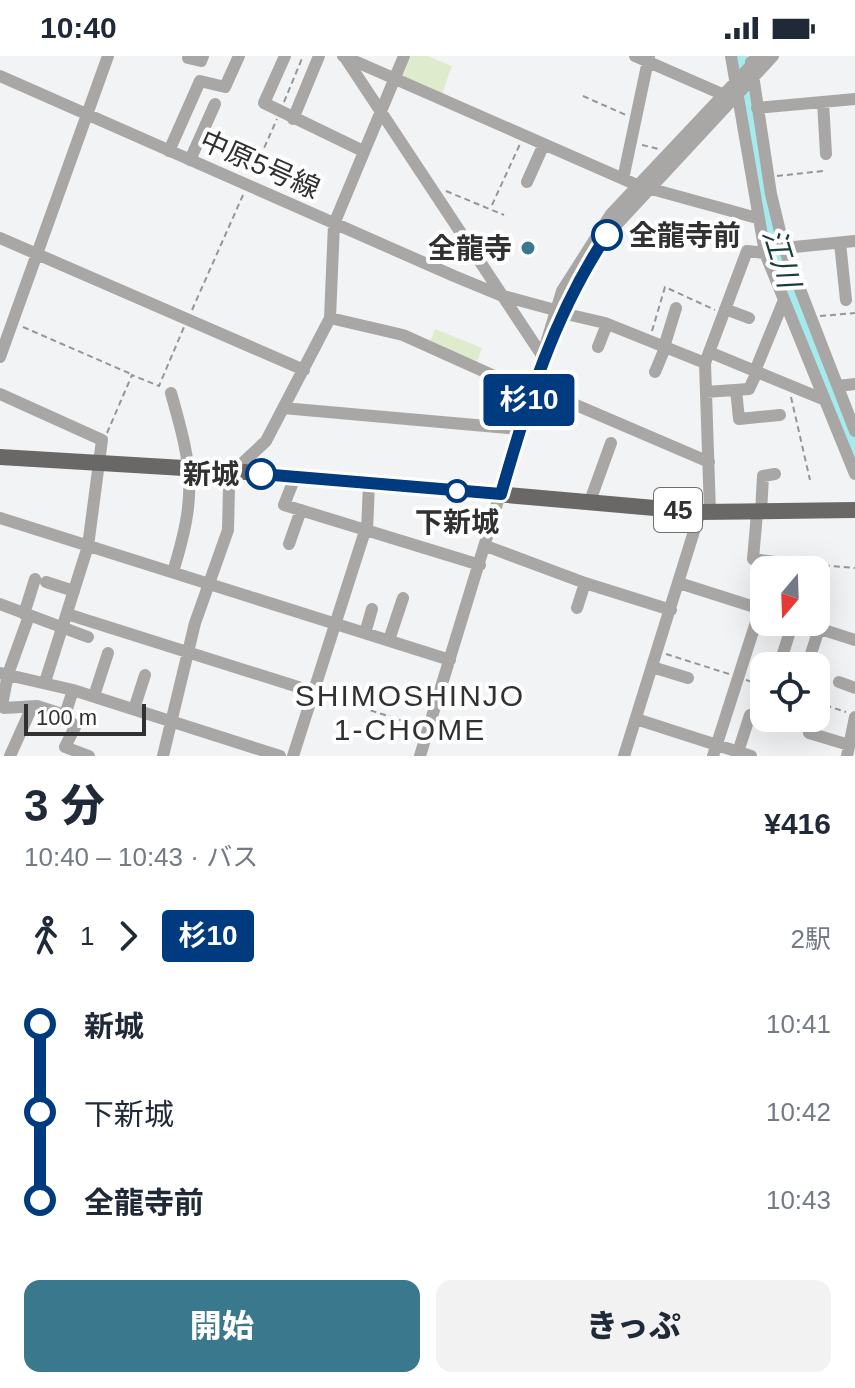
<!DOCTYPE html>
<html lang="ja">
<meta charset="utf-8">
<style>
body{margin:0;font-family:Arial,"Noto Sans JP",sans-serif;background:#f2f2f3;color:#1f2937;height:100vh;display:flex;flex-direction:column;font-size:30px;white-space:nowrap}
*{box-sizing:border-box;margin:0}
p{font-size:26px;color:#747a83}
.icon{flex:none;width:44px;height:44px;fill:none;stroke:currentColor;stroke-width:2;stroke-linecap:round;stroke-linejoin:round}
.map{position:relative;height:700px;overflow:hidden}
.details{display:flex;flex-direction:column;background:#fff;flex:1}
.details>*{flex:none}
.badge{padding:0 16px;border-radius:6px;font-size:28px;line-height:52px}
.needle{width:52px;rotate:199deg}
.tools{position:absolute;left:750px;top:500px;display:grid;gap:16px}
.tools a{display:grid;place-items:center;width:80px;height:80px;border-radius:16px;background:#fff;box-shadow:0 8px 32px #0002;font-size:40px}
.scale{position:absolute;left:24px;bottom:20px;width:122px;box-sizing:border-box;padding-left:8px;border:4px solid #313132;border-top:0;font-size:22px;line-height:28px;white-space:nowrap;color:#313132;-webkit-text-stroke:6px #fff;paint-order:stroke}
.map>.badge{position:absolute;translate:-50% -50%;box-shadow:0 0 0 4px #fff}
.legs{display:flex;align-items:center;gap:12px;height:88px;padding:0 24px;font-size:26px}
.legs p{margin-inline-start:auto}
.head{display:flex;align-items:center;justify-content:space-between;height:136px;padding:0 24px}
h1{font-size:44px;font-weight:800;line-height:60px}
.primary-button{display:flex;gap:16px;margin-top:auto;padding:16px 24px}
.primary-button a{flex:1;height:92px;border-radius:16px;background:#3a788d;color:#fff;font-size:32px;font-weight:800;line-height:92px;text-align:center}
.primary-button a+a{background:#f2f2f3;color:#1f2937}
ul{padding:0 24px;list-style:none}
li{display:flex;align-items:center;gap:28px;height:88px;font-size:30px}
li i{display:grid;place-items:center;width:12px;height:100%;margin:0 10px;background:currentColor}
li i::after{content:'';width:20px;height:20px;margin:-10px;border:6px solid;border-radius:50%;background:#fff}
li p{margin-inline-start:auto}
li:first-child i{background:linear-gradient(#0000 50%,currentColor 0)}
li:last-child i{background:linear-gradient(currentColor 50%,#0000 0)}
.status{display:flex;justify-content:space-between;align-items:center;height:56px;padding:0 40px;background:#fff;direction:ltr}
.status svg{height:22px;fill:currentColor}
.map>svg:first-child{display:block}
.green{fill:#deebcc}
.lines{fill:none;stroke-linecap:round;stroke-linejoin:round}
.river{stroke:#a5eaec;stroke-width:14}
.path{stroke:#959697;stroke-width:2;stroke-dasharray:6 4;stroke-linecap:butt}
.minor{stroke:#a8a7a6;stroke-width:12}
.major{stroke:#6a6867;stroke-width:16}
.line-1-casing{stroke:#fff;stroke-width:18}
.line-1{stroke:#003b80;stroke-width:12}
.stop-1-dot{fill:#fff;stroke:#003b80;stroke-width:4}
.poi-dot{fill:#3a788d;stroke:#fff;stroke-width:3}
.labels{text-anchor:middle;stroke-width:8;stroke-linejoin:round;paint-order:stroke}
.shield{fill:#fff;stroke:#6f6f70;stroke-width:2}
.shield-label{font-size:26px;font-weight:bold;fill:#313132}
.street-label{font-size:28px;fill:#313132;stroke:#fff}
.stop-label{font-size:28px;font-weight:bold;fill:#313132;stroke:#fff;text-anchor:start}
.poi-label{font-size:28px;font-weight:bold;fill:#313132;stroke:#fff;text-anchor:end}
.water-label{font-size:30px;font-style:italic;fill:#1a3c3d;stroke:#fff}
.neighbourhood-label{font-size:30px;letter-spacing:2px;fill:#313132;stroke:#fff}
</style>
<div class="status"><b>10:40</b><svg viewBox="0 0 49 12"><path d="M0 12V9h3v3zM5 12V6h3v6zM10 12V3h3v9zM15 12V0h3v12zM26 1h20v11H26zM47 4h2v5h-2z"/></svg></div>
<div class="map">
<svg width="855" height="700" viewBox="0 0 855 700">
<rect width="100%" height="100%" fill="#f2f3f5"/>
<path class="green" d="M411 0H427L452 10 442 38 402 21Z
M809 266 855 380V407L800 271Z
M435 273 482 292 475 311 428 291Z"/>
<g class="lines">
<path class="river" d="M740 0 775 198 855 395"/>
<path class="path" d="M583 40 626 59
M284 46 303 0
M642 89 659 93
M252 119 277 63
M777 120 823 115
M446 135 504 159
M492 149 520 88
M192 254 243 139
M820 260 855 257
M23 271 131 318
M652 275 665 231 715 254
M791 341 810 424
M107 377 132 319 159 330 184 271
M784 506 855 512
M666 598 729 618
M746 624 764 630
M323 639 419 670
M816 646 846 656"/>
<path class="minor" d="M285 0 264 47 363 95
M343 0 637 129 757 162
M344 0 543 301
M635 0 731 42
M731 0 765 197 855 418
M188 2 201 5 203 0
M751 6 771 138 784 192 855 375
M0 20 454 220 500 239 555 254
M823 46 826 98
M757 52 855 43
M293 63 319 0
M169 95 200 25 225 31 239 0
M190 104 215 48
M623 123 649 0
M527 126 544 88
M0 182 304 314
M840 187 846 244
M784 192 855 185
M725 253 749 262
M562 257 605 267 705 307
M330 262 403 279 532 337
M559 265 607 179 773 0
M598 291 607 268
M664 291 676 252
M709 296 825 344
M0 301 108 0
M755 315 784 244
M655 316 665 292
M838 330 855 328
M534 331 709 406
M736 334 739 363 780 359
M706 336 749 333 757 316
M171 337C193 414 197 438 173 516
M0 338 102 384 88 490 45 626
M283 352 520 373
M295 421 284 449 480 509
M590 445 611 387
M710 456 705 307 747 195 765 197
M757 457 753 503 775 506 773 514
M761 457 763 420 775 418
M0 462 450 604
M367 475 369 427
M289 488 301 454
M486 490 585 527 671 554
M46 526 74 535
M679 527 764 554
M0 548 88 581
M577 552 585 527
M24 558 35 523
M67 558 314 636
M29 560 8 618 2 649 4 652 37 650 65 659
M799 566 855 584
M365 577 372 553
M389 584 403 542
M779 610 793 566
M807 610 819 573
M652 611 688 622
M0 617 73 634 280 700
M839 626 855 632
M73 634 65 659 75 671 65 691 89 700
M94 640 108 597
M134 653 145 619
M636 663 751 700
M809 677 849 689
M738 696 750 659
M10 700 31 653
M163 700 195 567 228 474 229 431 234 415 266 385 330 262 334 168 404 0
M293 700 365 475
M420 700 562 235 611 158 760 0
M624 700 700 456
M713 700 764 541
M847 700 855 661"/>
<path class="major" d="M0 401 234 415 700 456 855 454"/>
</g>
<g class="lines">
<defs>
<path id="line-1" d="M261 418 501 438C527 347 554 258 607 179"/>
</defs>
<use href="#line-1" class="line-1-casing"/>
<use href="#line-1" class="line-1"/>
</g>
<g class="stop-1-dot">
<circle cx="607" cy="179" r="14"/>
<circle cx="261" cy="418" r="14"/>
<circle cx="457" cy="435" r="10"/>
</g>
<circle class="poi-dot" cx="528" cy="192" r="8"/>
<g class="labels">
<rect class="shield" x="654" y="432" width="48" height="44" rx="6"/>
<g class="shield-label">
<text x="678" y="463">45</text>
</g>
<g class="street-label">
<text transform="translate(260 108) rotate(24)" y="10">中原5号線</text>
</g>
<g class="stop-label">
<text x="629" y="189">全龍寺前</text>
<text x="239" y="428" text-anchor="end">新城</text>
<text x="457" y="476" text-anchor="middle">下新城</text>
</g>
<g class="poi-label">
<text x="512" y="202">全龍寺</text>
</g>
<g class="water-label">
<text transform="translate(781 202) rotate(73)" y="10">江川</text>
</g>
<g class="neighbourhood-label">
<text x="410" y="650">SHIMOSHINJO<tspan x="410" dy="34">1-CHOME</tspan></text>
</g>
</g>
</svg>
<div class="tools">
<a><svg class="needle" viewBox="-14 -14 28 28"><path d="M0-13l5 13h-10z" fill="#e53935"/><path d="M0 13l5-13h-10z" fill="#747a83"/></svg></a>
<a><svg class="icon" aria-label="locate" viewBox="0 0 24 24"><circle cx="12" cy="12" r="6"/><path d="M12 2v4M12 18v4M2 12h4M18 12h4"/></svg></a>
</div>
<div class="scale">100 m</div>
<b class="badge" style="left:529px;top:344px;background:#003b80;color:#fff">杉10</b>
</div>
<section class="details">
<div class="head"><div><h1>3 分</h1><p>10:40 – 10:43 · バス</p></div><b>¥416</b></div>
<div class="legs"><svg class="icon" aria-label="walk" viewBox="0 0 24 24"><circle cx="13" cy="4" r="2"/><path d="M13 8l-2 6 4 7M11 14l-3 7M7 12l3-4h3l4 4"/></svg>1<svg class="icon" aria-label="forward" viewBox="0 0 24 24"><path d="M9 5l7 7-7 7"/></svg><b class="badge" style="background:#003b80;color:#fff">杉10</b><p>2駅</p></div>
<ul>
<li><i style="color:#003b80"></i><b>新城</b><p>10:41</p></li>
<li><i style="color:#003b80"></i><span>下新城</span><p>10:42</p></li>
<li><i style="color:#003b80"></i><b>全龍寺前</b><p>10:43</p></li>
</ul>
<div class="primary-button"><a>開始</a><a>きっぷ</a></div>
</section>
